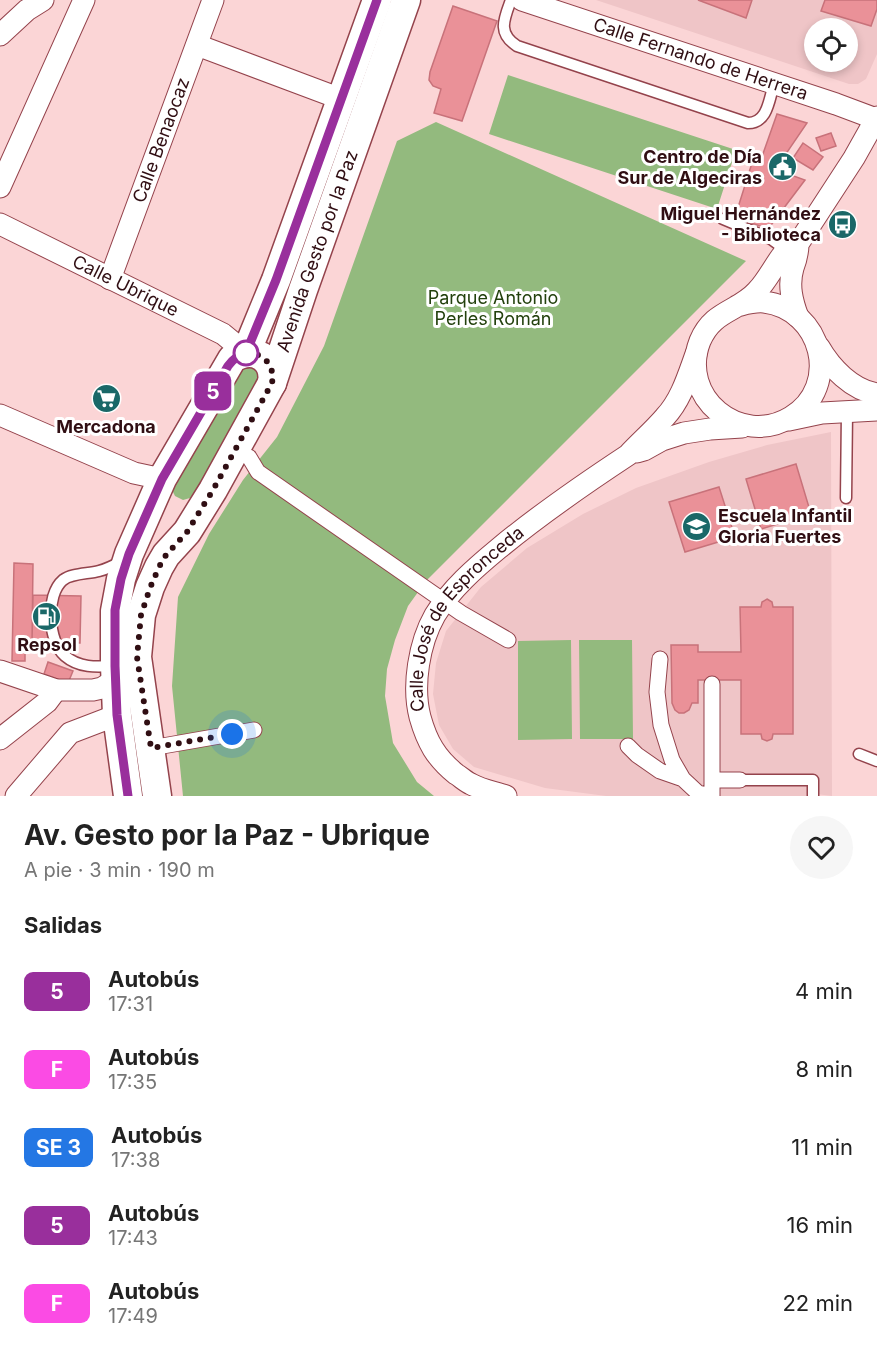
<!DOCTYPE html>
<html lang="es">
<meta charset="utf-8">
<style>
body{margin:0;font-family:Inter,sans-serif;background:#f6f6f6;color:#222;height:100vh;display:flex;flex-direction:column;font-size:22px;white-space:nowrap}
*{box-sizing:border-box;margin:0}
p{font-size:20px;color:#767676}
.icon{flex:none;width:33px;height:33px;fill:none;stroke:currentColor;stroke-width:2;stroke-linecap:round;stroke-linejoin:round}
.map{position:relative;height:796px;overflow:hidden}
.panel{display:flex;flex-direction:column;background:#fff;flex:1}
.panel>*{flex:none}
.badge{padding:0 12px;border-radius:9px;font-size:21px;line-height:39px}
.controls{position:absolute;left:804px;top:18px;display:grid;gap:12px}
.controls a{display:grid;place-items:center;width:54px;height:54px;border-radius:50%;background:#fff;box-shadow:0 3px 9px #0003;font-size:30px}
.you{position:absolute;width:30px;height:30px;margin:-15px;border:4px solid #fff;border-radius:50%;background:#1a73e8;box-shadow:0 0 0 9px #1a73e833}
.map>.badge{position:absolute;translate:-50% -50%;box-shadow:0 0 0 3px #fff}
h2{padding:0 24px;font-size:22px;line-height:54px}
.round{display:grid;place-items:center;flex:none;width:63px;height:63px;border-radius:32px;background:#f6f6f6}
.head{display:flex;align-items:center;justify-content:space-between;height:102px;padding:0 24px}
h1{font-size:28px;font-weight:700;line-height:45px}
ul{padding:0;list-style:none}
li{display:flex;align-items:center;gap:18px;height:78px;padding:0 24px}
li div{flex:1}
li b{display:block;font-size:22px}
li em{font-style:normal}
li .badge{min-width:66px;font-weight:700;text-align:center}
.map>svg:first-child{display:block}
.built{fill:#efc5c7;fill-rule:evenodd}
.green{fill:#93ba7e}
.building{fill:#ea9198;stroke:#c8727a;stroke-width:1.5}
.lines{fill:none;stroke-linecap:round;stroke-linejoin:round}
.service-casing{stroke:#94434c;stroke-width:13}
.pedestrian-casing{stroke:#94434c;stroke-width:17}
.minor-casing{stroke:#94434c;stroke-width:23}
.secondary-casing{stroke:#94434c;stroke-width:31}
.service{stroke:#fff;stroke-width:10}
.pedestrian{stroke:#fff;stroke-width:15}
.minor{stroke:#fff;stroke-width:21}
.secondary{stroke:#fff;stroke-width:28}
.line-casing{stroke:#fff;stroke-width:14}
.line{stroke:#992f9c;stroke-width:9}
.walk{stroke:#300e13;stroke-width:6;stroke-dasharray:0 10.8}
.stop-dot{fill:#fff;stroke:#992f9c;stroke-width:3}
.labels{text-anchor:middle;stroke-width:6;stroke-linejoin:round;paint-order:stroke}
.street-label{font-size:18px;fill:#300e13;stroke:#fff}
.poi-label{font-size:18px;font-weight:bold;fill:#300e13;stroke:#fff;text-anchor:end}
.park-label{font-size:18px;fill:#23410d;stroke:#fff}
</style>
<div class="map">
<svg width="877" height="796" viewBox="0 0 877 796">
<rect width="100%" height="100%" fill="#fbd5d6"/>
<path class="built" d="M596 0H877V54L866 79 858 84H849ZM814 28H848V62H814Z
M831 432 832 796 808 793V796H606L545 788 474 767 453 749 439 725 433 694 436 663 446 631 481 587 527 548 583 514 636 488 709 462 767 445Z"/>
<path class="green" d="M508 75 736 150 717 209 489 134Z
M436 122 746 261 426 581 408 606 395 640 387 669 385 696 393 743 417 782 434 796H183L172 686 178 597 209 534 243 480 277 437 324 346 397 141Z
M256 366 261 378 195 495 190 498 183 500 175 496 171 488 237 368Z
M571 640 572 739 518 740V641Z
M579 640H632L633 739H580Z"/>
<path class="building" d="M698 0H752L746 18Z
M825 0H877V9L871 26 821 11Z
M453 6 497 21 462 121 434 113 441 89 433 86 429 80 430 72Z
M777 114 807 123 781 161 777 170 805 180 768 229 735 217 752 163 759 165Z
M831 133 836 146 821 151 816 138Z
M803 143 823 157 813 170 793 158Z
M796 464 811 514 761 529 746 479Z
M719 487 735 537 685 552 669 502Z
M14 563 33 564 32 642 25 641V661H12Z
M33 595 81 596 80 643 32 642Z
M767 599 772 602 773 607H793V734H773L772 739 767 741 762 739 761 734H741V680H698V703H692L689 710 684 713H679L675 710 672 703 671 645H698V652H741L740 607H761L762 602Z
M48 662 73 671 68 683 44 674Z"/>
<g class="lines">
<defs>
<path id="service" d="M511 0C504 19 497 33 517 46L748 123C768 123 769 99 774 84
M723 219 771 239 786 250
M846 498 847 412
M113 666C96 667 79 668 65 656 48 642 45 595 63 580 72 573 88 574 99 571 107 569 113 566 120 562
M859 754 877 761
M740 780H813V796"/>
<path id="pedestrian" d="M249 457 258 472 461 613 508 640
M660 659 657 692 661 725 672 760 683 779 698 793 712 796
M712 684V796
M628 746 637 755 660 771 683 779
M151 748 254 730
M712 780H740"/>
<g id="minor">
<path id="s1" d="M522 0 836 104 876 119"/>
<path d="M0 35 27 10 43 0"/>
<path d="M197 45 341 99"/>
<path d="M0 187 84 0"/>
<path id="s2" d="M0 224 223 334 246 353"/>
<path id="s3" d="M110 279 213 0"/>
<path d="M737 306C745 304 754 301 764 302 822 309 842 386 791 417 740 448 678 397 700 341 713 310 738 312 757 291 766 282 773 268 781 257 783 255 784 252 786 250 789 247 795 246 798 244"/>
<path d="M798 317C792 301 788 285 793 268 796 260 798 253 798 244L854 158 877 117"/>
<path d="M819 347C831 368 852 390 877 394"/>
<path d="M0 415 134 473 162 479"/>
<path d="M789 420 822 413 877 410"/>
<path d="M637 452 644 450 662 440 684 433 710 429 742 427"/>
<path d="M0 671 56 690H93L102 688 110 683 116 676"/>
<path d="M0 739 47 702 56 690"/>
<path d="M16 796 70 733 117 715"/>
<path id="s4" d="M506 796C494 792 482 790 471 784 466 782 461 777 456 774 436 758 427 742 420 717 412 686 419 643 435 615 451 589 475 568 498 549 539 515 584 484 628 455 640 442 653 431 665 417 681 400 688 376 696 354"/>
</g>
<g id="secondary">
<path d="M246 353 276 280 377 0"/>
<path d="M128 796 117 715 115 666V611L121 579 129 554 162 479 232 359C253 345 276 358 272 383"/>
<path id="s5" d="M157 796 137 657 141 615 150 587 159 567 166 555 187 532 213 490 272 383 303 290 406 0"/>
</g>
</defs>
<use href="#service" class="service-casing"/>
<use href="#pedestrian" class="pedestrian-casing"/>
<use href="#minor" class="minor-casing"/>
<use href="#secondary" class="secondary-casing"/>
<use href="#service" class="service"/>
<use href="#pedestrian" class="pedestrian"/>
<use href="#minor" class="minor"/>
<use href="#secondary" class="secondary"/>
</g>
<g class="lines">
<defs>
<path id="line" d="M128 796 117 715 115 666V610L121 579 129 554 162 479 228 366C233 359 238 355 246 353L276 280 377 0"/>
</defs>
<use href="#line" class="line-casing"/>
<use href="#line" class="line"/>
<path class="walk" d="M232 734 151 748 137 657 141 615 150 588 159 567 166 555 187 532 213 490 272 383C275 365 264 353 246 353"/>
</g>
<defs>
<symbol id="civic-disc" viewBox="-11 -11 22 22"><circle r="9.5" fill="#1a6868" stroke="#fff"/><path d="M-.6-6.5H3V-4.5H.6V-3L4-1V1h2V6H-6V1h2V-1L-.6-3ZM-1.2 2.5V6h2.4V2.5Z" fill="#fff"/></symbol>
<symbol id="bus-disc" viewBox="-11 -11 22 22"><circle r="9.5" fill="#1a6868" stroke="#fff"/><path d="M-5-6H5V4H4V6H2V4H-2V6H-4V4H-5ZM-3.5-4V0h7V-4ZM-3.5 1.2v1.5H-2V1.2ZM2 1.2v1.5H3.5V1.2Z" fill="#fff"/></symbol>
<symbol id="supermarket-disc" viewBox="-11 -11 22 22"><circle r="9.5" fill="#1a6868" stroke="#fff"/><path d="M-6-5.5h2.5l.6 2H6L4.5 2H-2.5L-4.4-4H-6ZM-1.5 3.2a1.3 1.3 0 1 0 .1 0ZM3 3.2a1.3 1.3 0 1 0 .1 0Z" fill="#fff"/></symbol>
<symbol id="school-disc" viewBox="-11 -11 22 22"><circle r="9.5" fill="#1a6868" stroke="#fff"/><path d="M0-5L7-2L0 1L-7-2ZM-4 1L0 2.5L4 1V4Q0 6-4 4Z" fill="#fff"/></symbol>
<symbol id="fuel-disc" viewBox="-11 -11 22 22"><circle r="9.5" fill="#1a6868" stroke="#fff"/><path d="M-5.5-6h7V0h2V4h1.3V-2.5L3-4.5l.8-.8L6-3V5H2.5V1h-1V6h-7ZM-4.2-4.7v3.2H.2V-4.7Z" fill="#fff"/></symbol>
</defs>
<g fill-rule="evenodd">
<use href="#civic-disc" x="766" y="150" width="33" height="33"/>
<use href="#bus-disc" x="826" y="208" width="33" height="33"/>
<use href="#supermarket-disc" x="90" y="382" width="33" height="33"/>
<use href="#school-disc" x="680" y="510" width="33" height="33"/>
<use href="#fuel-disc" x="30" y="600" width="33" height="33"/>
</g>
<circle class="stop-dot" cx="246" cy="353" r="12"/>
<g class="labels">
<g class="street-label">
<text dy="6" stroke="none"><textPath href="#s1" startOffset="188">Calle Fernando de Herrera</textPath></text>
<text dy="6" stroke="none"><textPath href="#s3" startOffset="148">Calle Benaocaz</textPath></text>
<text dy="6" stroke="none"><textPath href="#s5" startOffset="590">Avenida Gesto por la Paz</textPath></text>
<text dy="6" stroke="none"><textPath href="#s2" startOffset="140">Calle Ubrique</textPath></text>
<text dy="6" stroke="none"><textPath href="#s4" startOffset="240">Calle José de Espronceda</textPath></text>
</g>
<g class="poi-label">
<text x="762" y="163">Centro de Día<tspan x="762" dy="21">Sur de Algeciras</tspan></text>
<text x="821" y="220">Miguel Hernández<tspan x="821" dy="21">- Biblioteca</tspan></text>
<text x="106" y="433" text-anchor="middle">Mercadona</text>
<text x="718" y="522" text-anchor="start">Escuela Infantil<tspan x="718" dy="21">Gloria Fuertes</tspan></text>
<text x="47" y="651" text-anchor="middle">Repsol</text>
</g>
<g class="park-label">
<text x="493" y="304">Parque Antonio<tspan x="493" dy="21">Perles Román</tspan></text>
</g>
</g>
</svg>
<div class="controls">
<a><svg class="icon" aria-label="locate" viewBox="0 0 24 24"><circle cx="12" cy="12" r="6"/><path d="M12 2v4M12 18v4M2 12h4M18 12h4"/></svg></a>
</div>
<div class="you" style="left:232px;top:734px"></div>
<b class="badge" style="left:213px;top:391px;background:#992f9c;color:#fff">5</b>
</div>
<section class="panel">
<div class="head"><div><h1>Av. Gesto por la Paz - Ubrique</h1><p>A pie · 3 min · 190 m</p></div><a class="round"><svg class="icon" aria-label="heart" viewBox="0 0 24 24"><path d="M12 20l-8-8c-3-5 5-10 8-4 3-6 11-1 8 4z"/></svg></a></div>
<h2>Salidas</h2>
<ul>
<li><span class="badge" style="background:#992f9c;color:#fff">5</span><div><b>Autobús</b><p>17:31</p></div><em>4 min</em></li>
<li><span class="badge" style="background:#fb4be4;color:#fff">F</span><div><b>Autobús</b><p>17:35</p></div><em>8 min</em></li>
<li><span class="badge" style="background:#2477e4;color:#fff">SE 3</span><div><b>Autobús</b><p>17:38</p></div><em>11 min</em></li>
<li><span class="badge" style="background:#992f9c;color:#fff">5</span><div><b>Autobús</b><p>17:43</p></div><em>16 min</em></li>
<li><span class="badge" style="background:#fb4be4;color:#fff">F</span><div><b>Autobús</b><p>17:49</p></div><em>22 min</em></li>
</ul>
</section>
